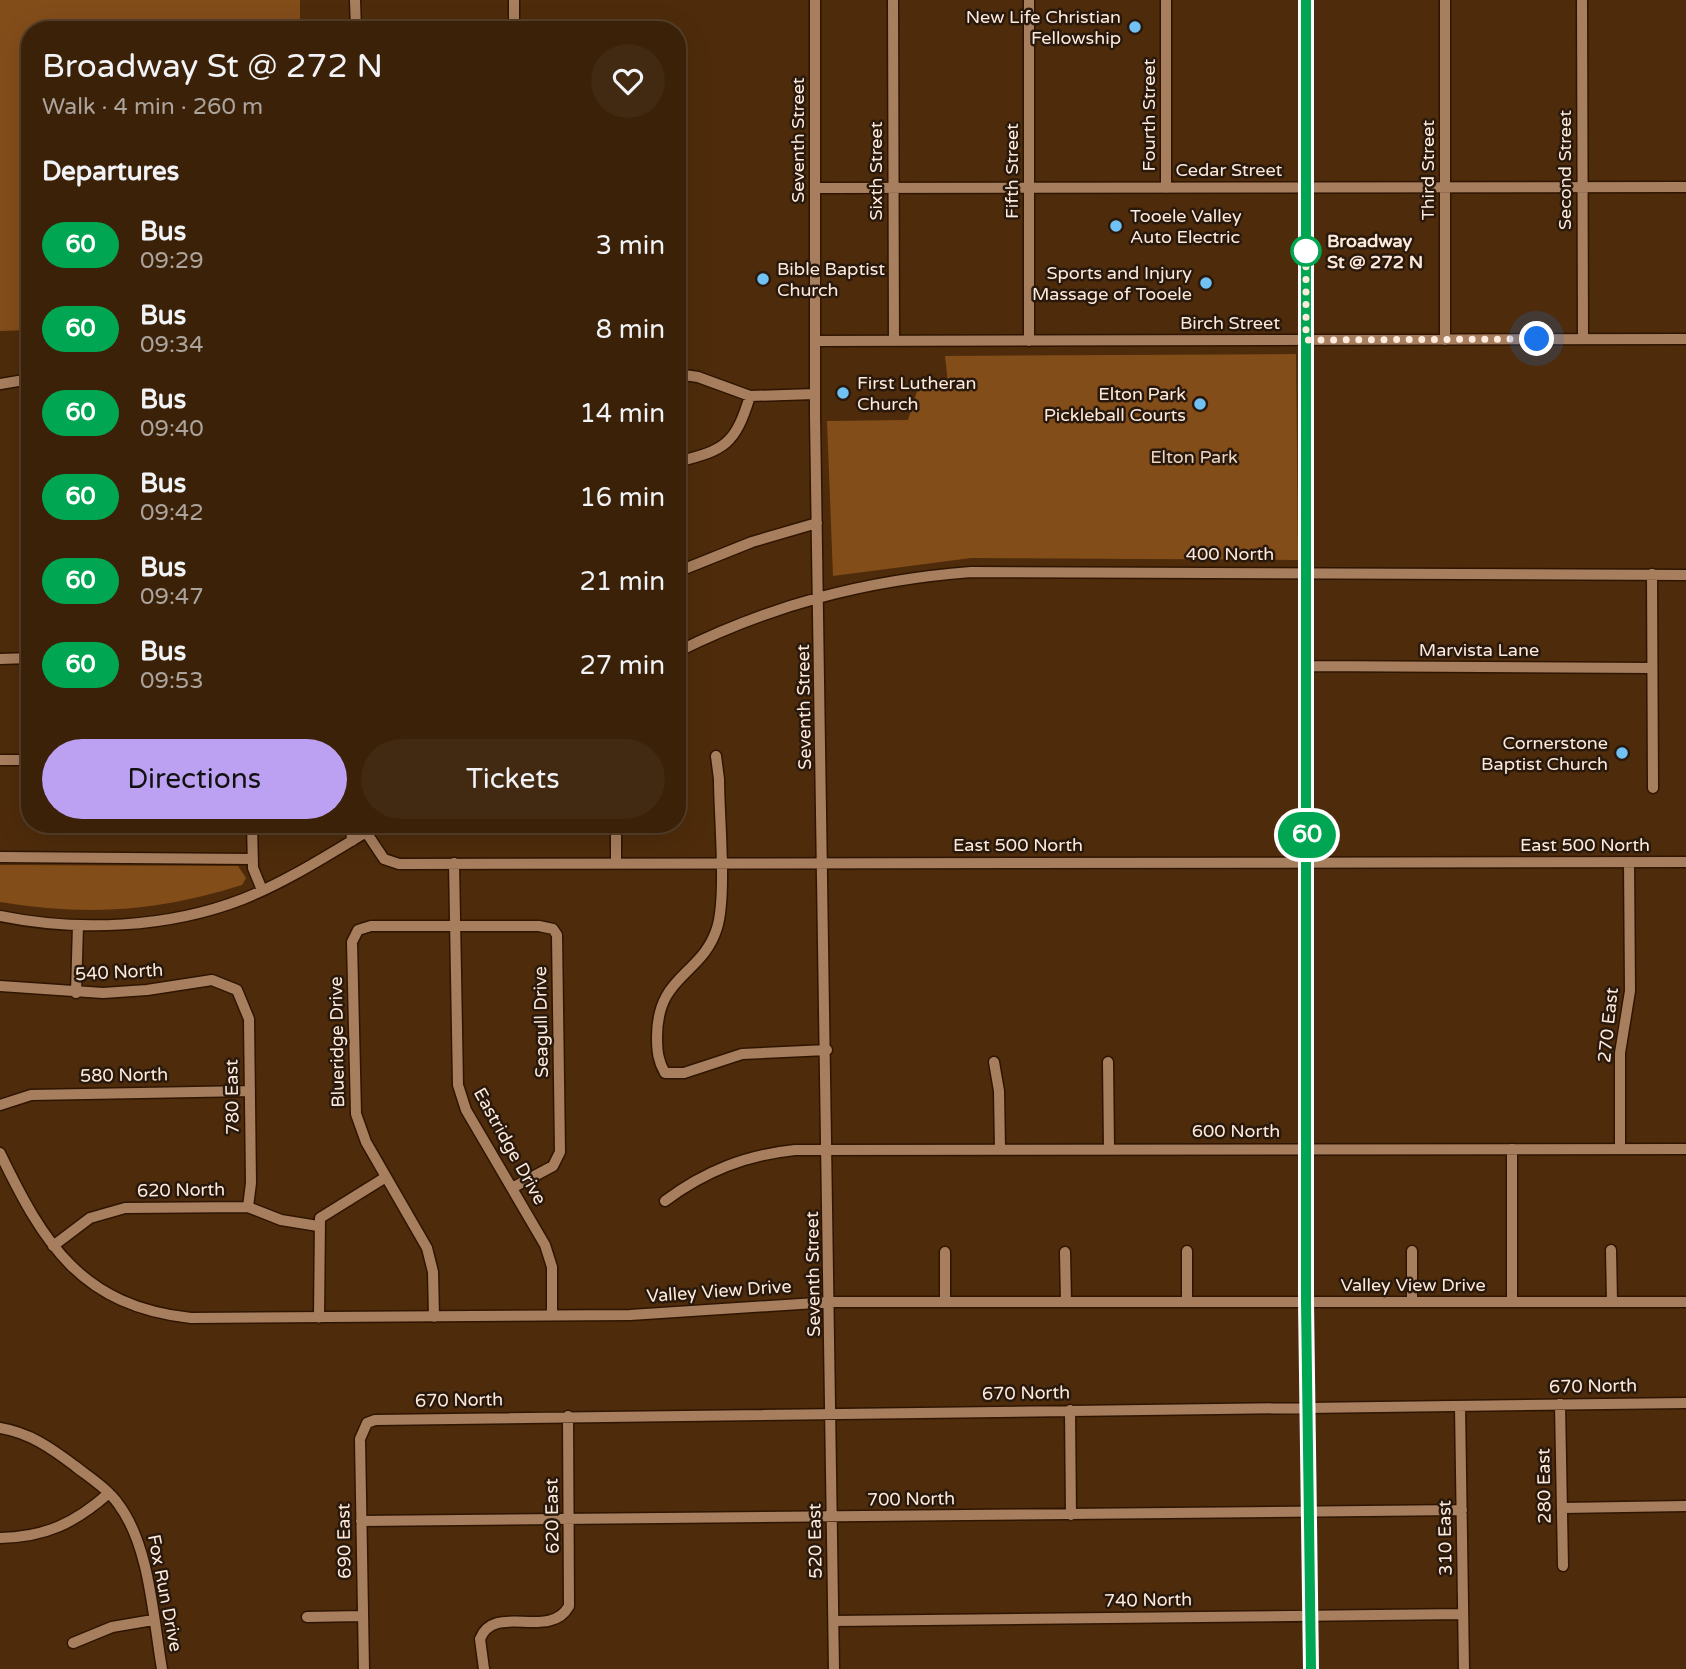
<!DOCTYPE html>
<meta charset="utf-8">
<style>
body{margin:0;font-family:"Varela Round",sans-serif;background:#412912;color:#f1f3f6;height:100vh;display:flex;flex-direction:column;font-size:26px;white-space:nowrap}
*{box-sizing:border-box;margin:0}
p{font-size:23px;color:#aba39c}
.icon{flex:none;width:38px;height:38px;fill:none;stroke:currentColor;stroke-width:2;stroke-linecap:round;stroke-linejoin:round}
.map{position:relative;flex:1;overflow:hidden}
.sheet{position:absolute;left:21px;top:21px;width:665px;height:812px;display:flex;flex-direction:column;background:#3a2108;border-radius:28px;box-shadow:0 7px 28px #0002,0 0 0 2px #543e29}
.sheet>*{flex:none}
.badge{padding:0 14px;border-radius:23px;font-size:24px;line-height:46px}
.you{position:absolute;width:35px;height:35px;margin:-18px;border:5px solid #fff;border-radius:50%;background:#1a73e8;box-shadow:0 0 0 10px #1a73e833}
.map>.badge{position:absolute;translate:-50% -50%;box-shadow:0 0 0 4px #fff}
h2{padding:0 21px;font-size:26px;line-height:63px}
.round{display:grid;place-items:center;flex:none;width:74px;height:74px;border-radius:37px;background:#412912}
.headline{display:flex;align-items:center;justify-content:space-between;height:119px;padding:0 21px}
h1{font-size:33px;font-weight:600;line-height:52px}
.primary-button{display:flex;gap:14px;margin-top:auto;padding:14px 21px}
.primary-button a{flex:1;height:80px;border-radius:42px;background:#bca0f2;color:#111;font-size:28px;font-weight:600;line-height:80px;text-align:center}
.primary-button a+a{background:#412912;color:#f1f3f6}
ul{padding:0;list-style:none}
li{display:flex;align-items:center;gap:21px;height:84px;padding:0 21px}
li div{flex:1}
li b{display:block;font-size:26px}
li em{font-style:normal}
li .badge{min-width:77px;font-weight:700;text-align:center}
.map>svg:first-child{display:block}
.green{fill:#834d1a}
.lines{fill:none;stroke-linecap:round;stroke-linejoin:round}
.minor-casing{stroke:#2f1500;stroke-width:13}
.minor{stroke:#a77e5e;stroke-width:10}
.line-casing{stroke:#fff;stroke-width:16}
.line{stroke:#00a651;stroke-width:10}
.walk{stroke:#fdeadd;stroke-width:7;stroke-dasharray:0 12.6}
.poi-dot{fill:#72c1f5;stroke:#29190c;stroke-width:2.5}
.stop-dot{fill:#fff;stroke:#00a651;stroke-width:3.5}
.labels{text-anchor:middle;stroke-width:5;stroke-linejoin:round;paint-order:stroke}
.poi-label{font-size:18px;fill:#fdeadd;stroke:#29190c;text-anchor:end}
.street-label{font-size:18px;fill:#fdeadd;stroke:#29190c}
.stop-label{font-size:18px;font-weight:bold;fill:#fdeadd;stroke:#29190c;text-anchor:start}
.park-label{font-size:18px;fill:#eed4c1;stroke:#29190c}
</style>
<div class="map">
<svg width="1686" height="1669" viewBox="0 0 1686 1669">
<rect width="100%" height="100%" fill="#4e2c0b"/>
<path class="green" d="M0 0H300V30H30V330L0 331Z
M1296 354 1298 560 971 558 833 576 827 421 908 420 919 385 948 384 945 356Z
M0 865 238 866 246 878 242 885C156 912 88 916 0 902Z"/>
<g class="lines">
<defs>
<path id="minor" d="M355 0 356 30
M815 0V417L834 1669
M893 0 894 341
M1029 0V341
M1166 0V188
M1306 0V1302L1311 1669
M1582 0 1583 339
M514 30V0
M815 188 1686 187
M1445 340V0
M815 341 1686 339
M677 374 698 377 750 396 815 394
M0 384 30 379
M677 462C725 450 735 445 750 396
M677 572 752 542 817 523
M1652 574 1653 788
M677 652C771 605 866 580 971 572L1686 575
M0 659 30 658
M1306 666 1652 668
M716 756 719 779C719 816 727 896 717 928 702 976 657 974 657 1037 657 1051 658 1061 665 1073H684L742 1054 827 1050
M0 760H30
M252 824 253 868 262 890
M351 824 352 841
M366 832 384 859 399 864 1686 862
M0 857 253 859
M454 863 458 1085 466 1110 545 1245 552 1267V1315
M616 863V824
M0 916C78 932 169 928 243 899 291 880 335 850 380 824
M0 986 103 993 147 990 212 980 237 990 249 1019 251 1183 248 1207
M76 993 78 925
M994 1062 999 1091 1000 1149
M1108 1062 1109 1149
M0 1105 31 1095 250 1091
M1620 1149V1053L1630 991 1629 862
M0 1153C44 1244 81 1306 191 1318L630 1315 831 1302H1686
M665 1201C705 1171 746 1155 795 1150L1686 1149
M53 1246 90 1218 125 1208 248 1207 281 1220 318 1226
M1611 1250 1612 1302
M1187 1251V1302
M1412 1251V1302
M945 1252V1302
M1065 1252 1066 1302
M1512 1302V1149
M434 1317 433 1272 427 1248 366 1142 356 1114 352 942 358 930 371 926H539L553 929 557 935 560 1152 553 1166 512 1188
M319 1318 320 1218 386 1177
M1560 1404 1563 1566
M1460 1406 1464 1669
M1070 1410 1071 1515
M0 1428C30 1433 51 1448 75 1466 90 1478 108 1489 119 1505 150 1547 153 1618 162 1669
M1562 1508 1686 1506
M361 1521 1462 1510
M0 1538C46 1537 75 1523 109 1493
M307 1617 363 1616
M834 1621 1463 1614
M73 1643 112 1627 153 1620
M364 1669 360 1439 367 1423 375 1420 1686 1403
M484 1669 480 1639C494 1602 550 1641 569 1606L568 1416"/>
</defs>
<use href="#minor" class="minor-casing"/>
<use href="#minor" class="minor"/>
</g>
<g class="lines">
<defs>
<path id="line" d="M1306 0V1302L1311 1669"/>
</defs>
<use href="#line" class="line-casing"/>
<use href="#line" class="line"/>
<path class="walk" d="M1306 251V240V340L1537 339"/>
</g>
<g class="poi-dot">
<circle cx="1135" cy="27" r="7"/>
<circle cx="1116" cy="226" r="7"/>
<circle cx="763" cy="279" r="7"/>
<circle cx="1206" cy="283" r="7"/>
<circle cx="843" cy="393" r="7"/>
<circle cx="1200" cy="404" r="7"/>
<circle cx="1622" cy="753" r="7"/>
</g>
<circle class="stop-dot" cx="1306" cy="251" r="14"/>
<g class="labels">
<g class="poi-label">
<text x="1121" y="23">New Life Christian<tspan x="1121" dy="21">Fellowship</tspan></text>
<text x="1130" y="222" text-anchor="start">Tooele Valley<tspan x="1130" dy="21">Auto Electric</tspan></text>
<text x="777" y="275" text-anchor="start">Bible Baptist<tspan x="777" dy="21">Church</tspan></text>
<text x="1192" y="279">Sports and Injury<tspan x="1192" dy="21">Massage of Tooele</tspan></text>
<text x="857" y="389" text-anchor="start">First Lutheran<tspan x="857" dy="21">Church</tspan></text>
<text x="1186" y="400">Elton Park<tspan x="1186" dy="21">Pickleball Courts</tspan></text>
<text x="1608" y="749">Cornerstone<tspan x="1608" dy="21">Baptist Church</tspan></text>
</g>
<g class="street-label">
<text transform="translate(1149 115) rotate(-90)" y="6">Fourth Street</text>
<text transform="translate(798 140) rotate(-90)" y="6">Seventh Street</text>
<text x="1229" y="176">Cedar Street</text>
<text transform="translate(1428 170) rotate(-90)" y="6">Third Street</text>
<text transform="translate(1565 170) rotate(-90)" y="6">Second Street</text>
<text transform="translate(876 171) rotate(-90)" y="6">Sixth Street</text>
<text transform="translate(1012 171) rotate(-90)" y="6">Fifth Street</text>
<text x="1230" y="329">Birch Street</text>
<text x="1230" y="560">400 North</text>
<text x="1479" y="656">Marvista Lane</text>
<text transform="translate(804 707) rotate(-91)" y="6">Seventh Street</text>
<text x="1018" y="851">East 500 North</text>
<text x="1585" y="851">East 500 North</text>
<text transform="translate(119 972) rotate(-3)" y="6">540 North</text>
<text transform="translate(541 1022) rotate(-91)" y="6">Seagull Drive</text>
<text transform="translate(1608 1025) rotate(-84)" y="6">270 East</text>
<text transform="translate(337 1042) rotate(-91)" y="6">Blueridge Drive</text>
<text transform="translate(124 1075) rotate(-1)" y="6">580 North</text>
<text transform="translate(232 1097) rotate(-91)" y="6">780 East</text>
<text x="1236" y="1137">600 North</text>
<text transform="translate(510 1146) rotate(61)" y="6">Eastridge Drive</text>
<text transform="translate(181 1190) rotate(-1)" y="6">620 North</text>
<text transform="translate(813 1274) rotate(-91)" y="6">Seventh Street</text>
<text x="1413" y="1291">Valley View Drive</text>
<text transform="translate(719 1291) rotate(-4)" y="6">Valley View Drive</text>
<text transform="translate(1593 1386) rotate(-1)" y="6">670 North</text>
<text transform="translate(1026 1393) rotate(-1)" y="6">670 North</text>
<text transform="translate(459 1400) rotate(-1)" y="6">670 North</text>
<text transform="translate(1544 1486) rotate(-91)" y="6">280 East</text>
<text transform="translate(911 1499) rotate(-1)" y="6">700 North</text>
<text transform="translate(552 1516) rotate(-91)" y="6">620 East</text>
<text transform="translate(1445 1538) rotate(-91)" y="6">310 East</text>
<text transform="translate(344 1541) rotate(-91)" y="6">690 East</text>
<text transform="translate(815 1541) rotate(-91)" y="6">520 East</text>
<text transform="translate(165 1593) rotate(79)" y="6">Fox Run Drive</text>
<text transform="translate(1148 1600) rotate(-1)" y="6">740 North</text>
</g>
<g class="stop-label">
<text x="1327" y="247">Broadway<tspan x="1327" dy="21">St @ 272 N</tspan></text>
</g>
<g class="park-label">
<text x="1194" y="463">Elton Park</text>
</g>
</g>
</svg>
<div class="you" style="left:1537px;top:339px"></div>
<b class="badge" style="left:1307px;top:835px;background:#00a651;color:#fff">60</b>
<section class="sheet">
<div class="headline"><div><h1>Broadway St @ 272 N</h1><p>Walk · 4 min · 260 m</p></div><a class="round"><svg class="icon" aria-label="heart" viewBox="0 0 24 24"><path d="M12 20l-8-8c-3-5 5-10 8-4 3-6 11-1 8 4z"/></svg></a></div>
<h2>Departures</h2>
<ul>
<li><span class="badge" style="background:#00a651;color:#fff">60</span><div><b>Bus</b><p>09:29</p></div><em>3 min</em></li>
<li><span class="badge" style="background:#00a651;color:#fff">60</span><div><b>Bus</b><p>09:34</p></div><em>8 min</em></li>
<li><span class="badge" style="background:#00a651;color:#fff">60</span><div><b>Bus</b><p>09:40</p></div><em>14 min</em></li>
<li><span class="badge" style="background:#00a651;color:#fff">60</span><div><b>Bus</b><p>09:42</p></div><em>16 min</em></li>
<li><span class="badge" style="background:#00a651;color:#fff">60</span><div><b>Bus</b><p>09:47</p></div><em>21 min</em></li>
<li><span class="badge" style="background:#00a651;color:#fff">60</span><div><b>Bus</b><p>09:53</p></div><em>27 min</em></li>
</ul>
<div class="primary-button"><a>Directions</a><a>Tickets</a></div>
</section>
</div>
